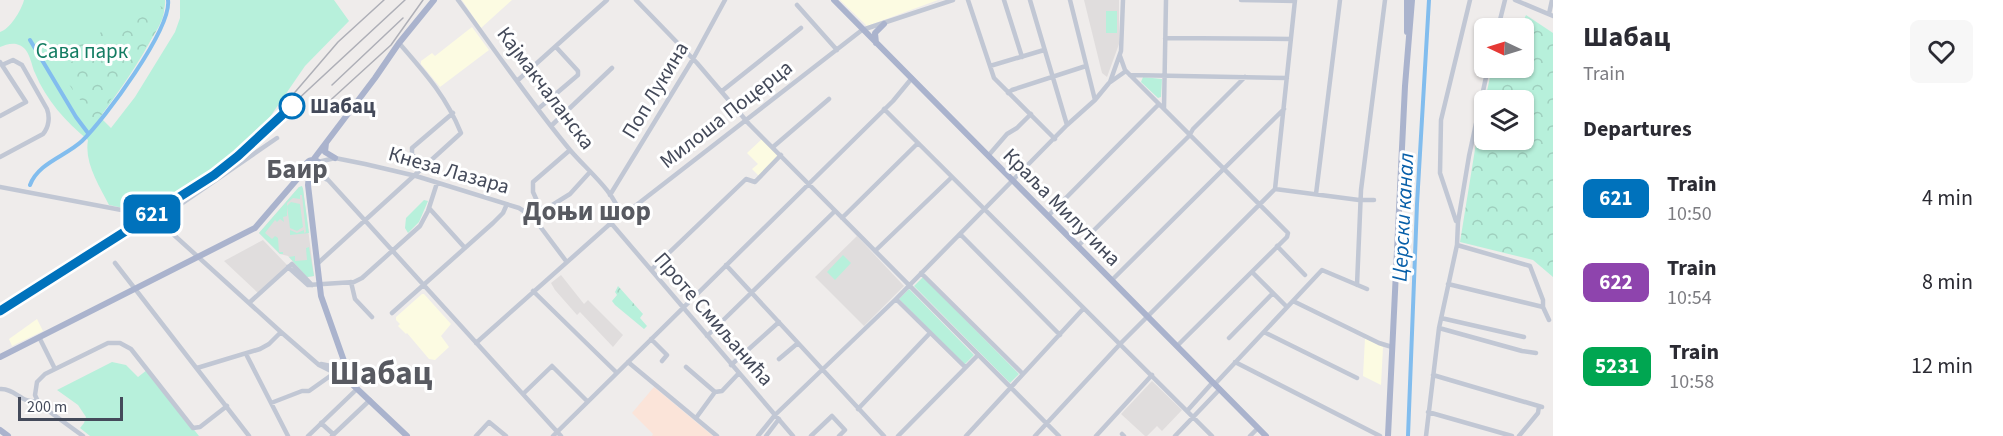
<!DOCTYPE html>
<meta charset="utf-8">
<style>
body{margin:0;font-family:"Source Sans 3",sans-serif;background:#f7f7f7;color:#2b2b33;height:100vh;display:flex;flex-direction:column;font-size:22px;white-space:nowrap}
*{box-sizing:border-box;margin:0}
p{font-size:20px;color:#7c7c81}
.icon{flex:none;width:33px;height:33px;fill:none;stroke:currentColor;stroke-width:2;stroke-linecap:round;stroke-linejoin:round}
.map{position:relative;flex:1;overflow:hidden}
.panel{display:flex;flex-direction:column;background:#fff;width:450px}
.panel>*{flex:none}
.badge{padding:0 12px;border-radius:9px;font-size:21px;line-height:39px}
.needle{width:39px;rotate:274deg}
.fabs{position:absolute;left:1474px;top:18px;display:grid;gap:12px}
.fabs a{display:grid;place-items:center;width:60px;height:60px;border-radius:9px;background:#fff;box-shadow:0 2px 4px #0004;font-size:30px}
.scale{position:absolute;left:18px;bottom:15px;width:105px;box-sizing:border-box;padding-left:6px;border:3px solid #444a5a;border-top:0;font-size:16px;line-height:21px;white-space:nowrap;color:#444a5a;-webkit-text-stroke:4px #fff;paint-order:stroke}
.map>.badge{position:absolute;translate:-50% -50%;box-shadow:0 0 0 3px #fff}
h2{padding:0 30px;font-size:22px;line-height:54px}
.round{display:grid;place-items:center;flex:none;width:63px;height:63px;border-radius:9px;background:#f7f7f7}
.summary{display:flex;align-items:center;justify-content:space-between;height:102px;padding:0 30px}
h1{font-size:28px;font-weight:700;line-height:45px}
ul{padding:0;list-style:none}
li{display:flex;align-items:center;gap:18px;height:84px;padding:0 30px}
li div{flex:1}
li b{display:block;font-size:22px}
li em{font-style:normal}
li .badge{min-width:66px;font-weight:700;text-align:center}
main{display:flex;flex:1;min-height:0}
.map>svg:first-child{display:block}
.commercial{fill:#fcfbe2}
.education{fill:#e0dddd}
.medical{fill:#fbe4d9}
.green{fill:#b7f0db}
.forest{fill:url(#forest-crowns);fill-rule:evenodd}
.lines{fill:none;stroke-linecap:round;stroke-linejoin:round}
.canal{stroke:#82bdee;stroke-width:4}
.minor{stroke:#c1c7d4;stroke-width:4.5}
.major{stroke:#aab3cd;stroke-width:6}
.rail{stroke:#aeafb7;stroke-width:1.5}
.line-casing{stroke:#fff;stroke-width:14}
.line{stroke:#0072bc;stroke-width:9}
.stop-dot{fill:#fff;stroke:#0072bc;stroke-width:3}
.labels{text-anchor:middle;stroke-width:6;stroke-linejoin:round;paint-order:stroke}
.park-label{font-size:21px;fill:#137c62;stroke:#fff}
.street-label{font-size:21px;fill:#444a5a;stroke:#fff}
.stop-label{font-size:21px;font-weight:bold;fill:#444a5a;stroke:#fff;text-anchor:start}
.water-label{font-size:22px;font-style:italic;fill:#075fa9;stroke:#fff}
.district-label{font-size:27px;font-weight:bold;fill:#585a61;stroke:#fff}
.town-label{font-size:33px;font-weight:bold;fill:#585a61;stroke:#fff}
</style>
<main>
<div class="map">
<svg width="1553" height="436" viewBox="0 0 1553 436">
<defs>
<pattern id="forest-crowns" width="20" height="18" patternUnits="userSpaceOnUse" patternTransform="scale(1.5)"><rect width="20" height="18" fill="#b7f0db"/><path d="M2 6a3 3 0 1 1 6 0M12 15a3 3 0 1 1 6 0" fill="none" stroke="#9fcfbe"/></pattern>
</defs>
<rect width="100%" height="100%" fill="#efeceb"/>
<path class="commercial" d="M462 0H512L481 28Z
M840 0H938L867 26Z
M472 27 489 50 440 87 421 64V61L432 53 435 56Z
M762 139 779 156 759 176 752 169 758 164 747 153Z
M422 294H424L451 324 441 336 449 347 435 360 429 359 407 333 406 334 398 326 400 324 396 320V317Z
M37 319 43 331 12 346 9 339Z
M1365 338 1383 347 1381 385 1363 376Z"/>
<path class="education" d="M1084 0H1119V44L1107 77 1102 73Z
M299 187H302L303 189 314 276 307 277 288 256 280 254 259 233Z
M857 236 904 286 864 326 815 277Z
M263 240 288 266 258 293 224 261Z
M561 275 584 304 588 300 623 335 613 347 580 312 577 315 555 290 551 283Z
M1152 381 1182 410 1162 431 1157 426 1147 436H1145L1121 414Z"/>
<path class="medical" d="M654 387 713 436H652L653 434 632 413Z"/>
<path class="green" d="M24 0H165C168 23 116 97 100 117L111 128 135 97 175 32 180 18V0H334L349 21 305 66 261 130 239 153 189 188 154 202 155 212 152 214 109 205C99 185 84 163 88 140 66 122 46 100 35 73 31 64 30 49 19 45 13 42 5 45 0 47V32C10 29 21 11 24 0Z
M1106 11H1117V33H1106Z
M1143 77 1162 79 1161 97 1158 98 1141 82Z
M299 187 302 186 303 189 309 233 290 235V230L297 233 304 230V233L306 232 302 195H300V199L293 198 287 203V216L283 217 284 222 280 219 277 222 275 220 265 233 272 239 275 236 278 238 279 252H283V254H280L259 233Z
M424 200 428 201 419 222 408 233 405 228 406 218Z
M291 202 300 204 303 227 297 231 290 228 287 206Z
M309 247 314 276 307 277 289 257 295 256V261L307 260 306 248Z
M843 255 851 263 835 280 827 272Z
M923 277 1019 374 1010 383 914 286Z
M909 289 974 355 964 365 899 299Z
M112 362 126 365 138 377 147 370 199 436H90L80 428 84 423 86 417 78 405 57 390Z"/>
<path class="forest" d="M160 6 164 8C166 25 137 57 128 72 118 86 110 101 101 116L99 120H94L91 117 87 106 77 97 69 84 65 76 64 68 79 56C76 40 79 39 95 38L107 26 140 18Z
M1526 15 1553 33V277L1533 260 1460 242 1477 137 1492 68H1524V28H1520ZM1524 100V140H1485V100Z
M618 286 643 314 640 318 647 326 644 329 615 305 612 301 617 295 615 292Z"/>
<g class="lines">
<path class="canal" d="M30 40 76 117 88 133
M30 185C38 163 66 156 82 141 104 120 172 28 168 0
M1408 436 1417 204 1429 0"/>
<path class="minor" d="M458 0C495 50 530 102 570 150 585 168 616 193 620 215
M636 0 697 63 749 124 1059 436
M968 0 994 78 1055 139
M1004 0 1022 57
M1030 0 1067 125
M1070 0 1095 100
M1241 0 1295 1
M1515 0 1553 16
M797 5 837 50
M1549 14 1552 0
M1498 28 1505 0
M1165 38 1291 39
M1120 56 1125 70 1288 233 1287 237 1177 346
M0 62 26 102 0 116
M990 66 1044 50
M1130 75 1287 78
M517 81 607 0
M1110 82 1121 51 1123 0
M722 91 801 28
M1008 93 1012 90 1086 66
M1164 108 1166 0
M538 109 578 75V71L556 47
M884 109 1212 436
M551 126 612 68
M773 147 829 99
M988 156 1007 134 1017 128 1031 114
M0 157 43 134C49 127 50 117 47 109L22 65 13 60 2 65
M318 162 335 158 365 164 416 176 519 208 533 217 566 261
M423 166 412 154V148L453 113
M320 171 561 436
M316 175 328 180
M0 187 153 216 281 332 319 365 333 372
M1275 189 1359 200H1374
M1316 194 1340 0
M610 195 693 59 725 0
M429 208 465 248
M542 212 533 192V182L570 150
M1048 216 1159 104
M533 217 570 194 590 172
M842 218 918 143
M158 220 277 138
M1458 222 1456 221 1440 173 1441 120 1470 0
M611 223 793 436
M960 234 1060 335
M1457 245 1530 266 1543 300V307
M1078 246 1189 136 1193 129 1245 77
M1277 246 1305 275
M875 251 952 177
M115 263 249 436
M317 264 461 133C446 96 425 73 399 43
M726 265 884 436
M288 267 308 285 354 282 362 278 420 226 428 211 437 183
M651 270 746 179 755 182 781 155
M1252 272 1287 307
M921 273 1023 374
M1112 280 1284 109
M351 282 355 299 372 317
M1448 284 1543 307
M1357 285 1361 190 1385 0
M533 291 617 373
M896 299 965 367
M1293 301 1379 343 1392 347
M249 303 292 264 312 285
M1543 307 1549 320
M392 313 493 223 503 213 507 204
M1441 318 1524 337
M1439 328 1522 351 1536 353
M1264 332 1357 378
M707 336 835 211
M39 337 55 369
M1229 338 1273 293
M651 339 667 355 662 361
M476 343 620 215 630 210 862 30 953 0
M246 354 288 436
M779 359 798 343
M628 362 717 436
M1235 362 1380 436
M321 364 336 367
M731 365 779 322
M686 367 715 392
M197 368 260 349 269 344 281 332
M1433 375 1542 407
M1215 384 1322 270 1367 289
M0 389C15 388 22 404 37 401
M523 394 552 366 587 401
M271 403 302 391H309L333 374
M858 409 930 333
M1187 411 1213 382
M1428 412 1512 436
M696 418 715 392 722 391 739 373
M321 423 333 434
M1122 434 1124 436
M83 436 39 404 35 395 37 382 45 374 108 343H120L131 349 193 428 200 427 227 406
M308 436 357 389
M332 436 370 400
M476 436 489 422 506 436
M553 436 893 101 912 78
M758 436 775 415 896 299 1067 125 1095 100 1109 83 1126 71
M766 436 779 419
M811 436 832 416 845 430 839 436
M898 436 978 355
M966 436 1083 309
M1035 436 1122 342 1275 189 1295 0
M1096 436 1152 375
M1175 436 1220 389
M1250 436 1258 428
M1426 436 1439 328 1457 245 1458 222 1469 156 1488 68
M1519 436 1538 413 1539 406"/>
<path class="major" d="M834 0 1266 436
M1407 32V0
M876 43 875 33 884 24
M326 143 325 152 335 158
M313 160 375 78 399 43 434 0
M305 168a8 8 0 1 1 16 0a8 8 0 1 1-16 0Z
M309 175 308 185 321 296 344 361V368
M0 357 255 228 305 170
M333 372a6 6 0 1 1 12 0a6 6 0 1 1-12 0Z
M345 372 353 385 407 436
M0 430 8 436
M1388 436 1405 86 1412 0"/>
<path class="rail" d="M332 85 403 18
M290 98 338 42 384 0
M323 107 391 45 423 0
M0 311 226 166 405 0"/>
</g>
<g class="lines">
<defs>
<path id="line" d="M0 311 214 175 238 156 294 104"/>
</defs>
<use href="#line" class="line-casing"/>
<use href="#line" class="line"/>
</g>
<circle class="stop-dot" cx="292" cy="106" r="12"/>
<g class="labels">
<g class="park-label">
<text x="82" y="58">Сава парк</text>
</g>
<g class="street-label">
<text transform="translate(546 88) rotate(53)" y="7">Кајмакчаланска</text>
<text transform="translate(655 90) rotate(-59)" y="7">Поп Лукина</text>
<text transform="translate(726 114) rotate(-38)" y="7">Милоша Поцерца</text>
<text transform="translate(449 170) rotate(16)" y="7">Кнеза Лазара</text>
<text transform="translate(1062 207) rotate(45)" y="7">Краља Милутина</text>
<text transform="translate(714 319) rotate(49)" y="7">Проте Смиљанића</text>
</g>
<g class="stop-label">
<text x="310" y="113">Шабац</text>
</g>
<g class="water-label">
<text transform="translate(1402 217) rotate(-87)" y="8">Церски канал</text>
</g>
<g class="district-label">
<text x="297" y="178">Баир</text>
<text x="587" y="220">Доњи шор</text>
</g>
<g class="town-label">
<text x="381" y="384">Шабац</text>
</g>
</g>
</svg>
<div class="fabs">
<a><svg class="needle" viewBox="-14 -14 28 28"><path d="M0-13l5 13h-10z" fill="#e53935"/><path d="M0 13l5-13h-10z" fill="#7c7c81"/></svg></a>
<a><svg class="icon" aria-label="layers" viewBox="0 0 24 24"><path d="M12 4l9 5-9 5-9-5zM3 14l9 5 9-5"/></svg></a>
</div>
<div class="scale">200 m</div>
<b class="badge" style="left:152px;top:214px;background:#0072bc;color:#fff">621</b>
</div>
<section class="panel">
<div class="summary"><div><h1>Шабац</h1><p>Train</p></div><a class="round"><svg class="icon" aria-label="heart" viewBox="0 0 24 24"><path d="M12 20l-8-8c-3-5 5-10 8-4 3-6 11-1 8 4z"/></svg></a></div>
<h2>Departures</h2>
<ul>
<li><span class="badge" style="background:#0072bc;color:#fff">621</span><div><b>Train</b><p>10:50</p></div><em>4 min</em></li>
<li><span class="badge" style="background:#8e44ad;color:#fff">622</span><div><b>Train</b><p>10:54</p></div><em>8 min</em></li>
<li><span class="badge" style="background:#00a651;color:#fff">5231</span><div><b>Train</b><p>10:58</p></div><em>12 min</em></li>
</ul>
</section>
</main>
